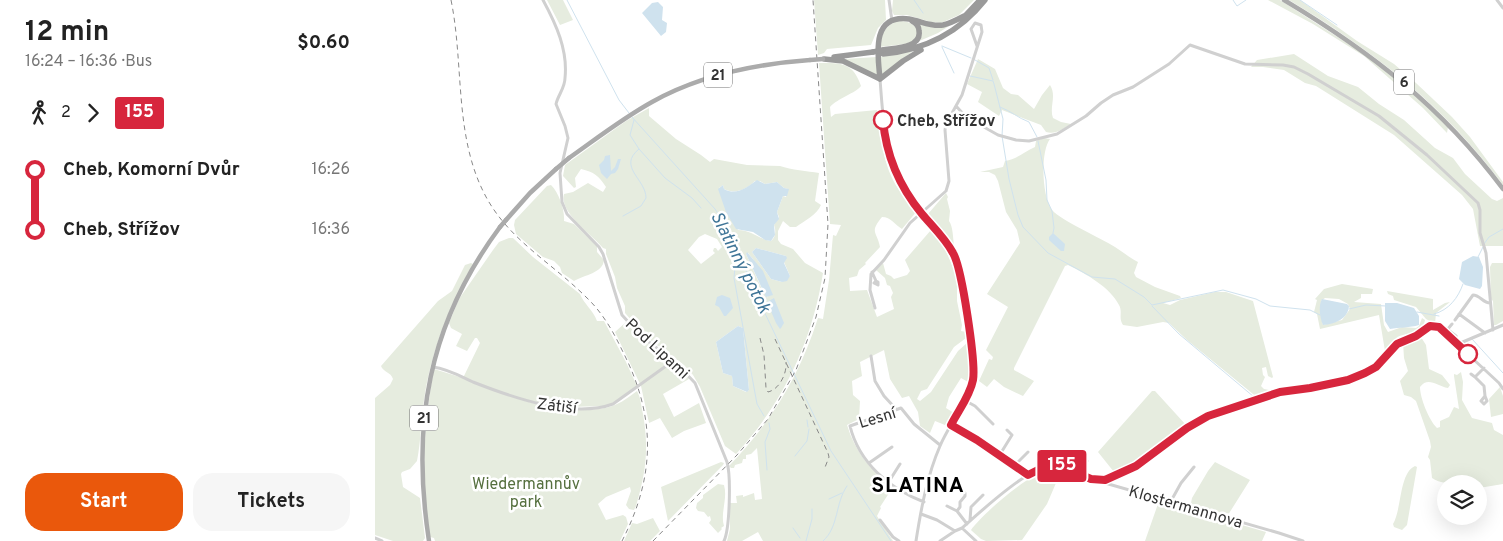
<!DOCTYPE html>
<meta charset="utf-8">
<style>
body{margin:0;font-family:Overpass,sans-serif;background:#f6f6f6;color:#222;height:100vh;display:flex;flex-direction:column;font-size:19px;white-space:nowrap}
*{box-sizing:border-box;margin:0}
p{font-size:16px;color:#767676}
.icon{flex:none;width:28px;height:28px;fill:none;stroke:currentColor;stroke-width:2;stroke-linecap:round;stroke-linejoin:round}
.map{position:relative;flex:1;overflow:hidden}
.panel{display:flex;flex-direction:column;background:#fff;width:375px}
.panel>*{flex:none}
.badge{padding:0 10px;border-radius:4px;font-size:18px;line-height:32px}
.fabs{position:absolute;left:1062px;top:475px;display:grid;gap:10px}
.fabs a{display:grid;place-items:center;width:50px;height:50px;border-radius:50%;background:#fff;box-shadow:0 5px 20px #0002;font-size:25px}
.map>.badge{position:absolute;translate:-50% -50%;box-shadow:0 0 0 2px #fff}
.legs{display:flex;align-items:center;gap:8px;height:55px;padding:0 25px;font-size:16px}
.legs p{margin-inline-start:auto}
.head{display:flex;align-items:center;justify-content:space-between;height:85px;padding:0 25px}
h1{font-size:28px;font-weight:700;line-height:38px}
.action{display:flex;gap:10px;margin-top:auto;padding:10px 25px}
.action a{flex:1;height:58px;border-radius:20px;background:#ea580c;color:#fff;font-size:20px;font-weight:700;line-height:58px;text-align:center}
.action a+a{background:#f6f6f6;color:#222}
ul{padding:0 25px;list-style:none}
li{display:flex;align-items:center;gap:18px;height:60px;font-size:19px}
li i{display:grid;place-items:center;width:8px;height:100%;margin:0 6px;background:currentColor}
li i::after{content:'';width:12px;height:12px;margin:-6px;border:4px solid;border-radius:50%;background:#fff}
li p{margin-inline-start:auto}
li:first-child i{background:linear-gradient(#0000 50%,currentColor 0)}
li:last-child i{background:linear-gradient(currentColor 50%,#0000 0)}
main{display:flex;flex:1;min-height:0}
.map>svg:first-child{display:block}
.green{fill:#e6ecdf;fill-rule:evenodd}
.water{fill:#cfe2ee}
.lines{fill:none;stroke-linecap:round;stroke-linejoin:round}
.stream{stroke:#cfe2ee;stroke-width:1}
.minor{stroke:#d0d0d0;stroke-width:3}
.major{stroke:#ababab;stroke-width:4.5}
.highway{stroke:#9a9a9a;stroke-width:5.5}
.rail{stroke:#888;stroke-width:1;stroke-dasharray:5 4;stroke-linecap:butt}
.major-bridge{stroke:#ababab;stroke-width:4.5}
.highway-bridge{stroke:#9a9a9a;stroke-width:5.5}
.line-1-casing{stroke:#fff;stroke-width:11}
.line-1{stroke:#d7263d;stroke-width:8}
.stop-1-dot{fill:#fff;stroke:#d7263d;stroke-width:2.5}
.labels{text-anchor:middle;stroke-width:5;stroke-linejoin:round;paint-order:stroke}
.shield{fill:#fff;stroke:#707070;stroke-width:1}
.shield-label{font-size:15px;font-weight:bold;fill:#333}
.stop-label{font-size:16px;font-weight:bold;fill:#333;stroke:#fff;text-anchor:start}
.street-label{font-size:16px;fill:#333;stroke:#fff}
.park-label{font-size:16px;fill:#56703f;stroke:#fff}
.water-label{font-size:18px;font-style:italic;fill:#3f7597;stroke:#fff}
.district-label{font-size:21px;font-weight:bold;letter-spacing:1px;fill:#000;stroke:#fff}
</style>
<main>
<section class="panel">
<div class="head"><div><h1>12 min</h1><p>16:24 – 16:36 · Bus</p></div><b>$0.60</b></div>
<div class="legs"><svg class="icon" aria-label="walk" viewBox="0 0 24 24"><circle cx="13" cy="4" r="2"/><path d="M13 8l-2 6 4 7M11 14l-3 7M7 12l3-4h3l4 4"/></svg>2<svg class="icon" aria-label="forward" viewBox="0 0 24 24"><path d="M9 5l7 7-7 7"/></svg><b class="badge" style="background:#d7263d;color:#fff">155</b></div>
<ul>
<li><i style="color:#d7263d"></i><b>Cheb, Komorní Dvůr</b><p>16:26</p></li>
<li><i style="color:#d7263d"></i><b>Cheb, Střížov</b><p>16:36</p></li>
</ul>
<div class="action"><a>Start</a><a>Tickets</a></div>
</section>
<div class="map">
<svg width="1128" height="541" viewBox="0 0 1128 541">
<rect width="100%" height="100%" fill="#fff"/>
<path class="green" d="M172 0H188L198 20 185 25Z
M439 0H510L511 20 503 28 496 45 452 49 449 53 443 55Z
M518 0H599L584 15 566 23 556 22 532 15H519L517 11Z
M893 0H905L989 54 1043 97 1073 127 1072 133 1048 108 989 56 938 24Z
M914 0H925L982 41 1019 64 1041 83 1077 117 1095 137 1128 182V185C1070 106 997 50 914 0Z
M522 21C532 21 535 22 542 28V35L538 41 530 44 504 47C508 33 508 28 522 21Z
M579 23 563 33 542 42 547 34 544 24Z
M538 51 508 74 506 73 505 57Z
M919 54 953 76 983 87 1004 104 1029 120 1060 148 1078 158 1090 174 1117 199 1122 201 1128 198V246H1105L1098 209 1087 195 1019 135 941 86 930 83 909 70 888 67H876L882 60Z
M502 57 503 76 469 59Z
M603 59 620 69 628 88 636 94 643 95 659 109 667 95 675 85C682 96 674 107 678 118L686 122 696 124C688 129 680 135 671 132L666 125 627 110 624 116 603 102 607 92 592 84Z
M444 63C466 63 478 62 486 86 481 93 463 98 455 107L456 117 460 114 502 110C508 139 506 163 524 190 530 198 537 204 542 211L527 229C520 225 516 217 507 217 494 233 502 231 505 247L490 263 491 264 484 270 482 276 474 278 475 291 492 290 502 317 519 309 516 297 518 293 515 286 512 285 510 278 501 270 508 263 511 274 516 276 519 279 532 275 535 271 530 260 556 230 568 244 582 277V301L587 325 586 331 591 332V338L579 347 552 389 546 391 542 399 545 401 556 392 583 351 592 343 596 377 595 383 586 378 574 397 571 408 579 413 570 425 560 421 555 433 545 426 543 412 534 396 527 398 515 379 509 350 485 362 487 376 477 381 478 395 485 401 484 419 472 425C480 452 496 471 518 487L505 507 506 508 502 516 518 541H388L383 532 367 541H352L355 529V503H362L361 496 368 495V497L379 493 380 500 387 499 382 448 376 454 371 455V459H368L367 463 360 465 359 468H356L354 466C397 421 424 377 443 318L448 319 454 280 458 235 461 236 466 225 455 224Z
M274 108V116L301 139 326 155 335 162 339 159 372 165 405 166C416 170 433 171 444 173L440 201 446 205C442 215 429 221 421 227H415L408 221 403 231V240L406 244 418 249 430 263 448 273C437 342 408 403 361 454L350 446 325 387 318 375 309 365 271 337 250 313V306L242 288 240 277 231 254V249L228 248C218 235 184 213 189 194L198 192 213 183 228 192 231 187C224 176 219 172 206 169L200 178 201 187 199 188 188 176 190 165 251 121ZM380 181H385L390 184 402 182 409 188 413 189 411 197 408 196 402 212 404 217 399 225C401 230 401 237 396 241 384 239 376 230 363 230L344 188 348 185 349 189C360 195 372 189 380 181ZM330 234 342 239 347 247 343 251 341 248H339L338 251 340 253 326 264 313 250 324 237ZM381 248 411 256 409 262 415 276 407 282 396 279 377 252ZM373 253 378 259 393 298 386 287 371 254ZM363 326 368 328 374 390 371 392 358 386 357 376 348 373 341 342Z
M669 138 675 139C665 152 667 197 677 210 687 221 726 238 740 247 748 252 755 258 763 262L759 273 761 277 780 287 805 296 806 298 788 303 795 305 805 300 840 292H851L878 301 898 377 897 378 893 376 891 367 887 368 888 375 890 377 886 386 889 389 894 390V393L881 396 878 394 812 340 794 323 788 322 762 327 748 325C743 318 748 312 744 305 735 287 711 274 693 265L690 266 639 368V370L659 381 648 396 629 387 619 379 612 387 604 381 614 359 617 360 618 357 611 350 633 307 612 294 645 243 642 230 631 212 623 181 620 175 614 172H605L628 167 630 161C642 159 649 152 660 147L661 141Z
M176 185C184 193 190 210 189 221L199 224 222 246V252L229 260C228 273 209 275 199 281L187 273 185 267 179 261 168 257 141 234 139 225 140 220 172 186Z
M571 193 573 197 572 199 575 211 574 221C578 226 578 238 579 246L578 247 553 214Z
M134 238H138L158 257 205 294C209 304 218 310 222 321H229L251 362 262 386 240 402 231 406 191 407 151 400 150 401C174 408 219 415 242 404 249 401 255 396 262 391 266 398 266 406 268 414 274 449 271 472 261 506L259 510 254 509 251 505 256 491 255 487 231 497 223 504 231 520 248 515 251 517 253 524 245 541H60L59 538 55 537C46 478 48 428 59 369L88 378 105 343 102 338H100L92 351 81 346 87 334 76 328 74 323 84 299 118 250 124 242Z
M96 263 98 264C74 306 56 352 49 400 46 420 46 441 42 461L35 469 27 472 26 474 28 487 45 498 50 538 48 541H18L0 535V398L15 385 18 379C16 372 8 372 6 366L63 301 77 291 90 265Z
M1117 263H1128V321L1121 325H1119L1118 301 1116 299 1115 267Z
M967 284 998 289 997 294H986V298L979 302 1006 304 1009 325 1013 332 1027 327 1041 328 1044 326 1047 318 1050 320 1048 328C1041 333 1036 333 1028 335 1020 336 1015 345 1010 351L1004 315 945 329 942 314 939 312 942 300 940 299 949 289ZM950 298 964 299 973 304 975 309 967 320 948 325 946 315V301Z
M1012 291 1058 299V310L1070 303 1075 302 1061 313 1060 324 1051 319 1041 307 1019 300 1018 296 1013 294Z
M251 322 264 337 294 360 296 366C303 369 311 372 314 379L288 394 299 417 324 403 331 423 309 431 297 438 285 418 274 423 266 386 240 332Z
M1044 334 1051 345 1054 369 1067 375 1075 385 1073 388C1062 386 1053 376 1045 387 1045 398 1054 420 1062 428L1065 427V421L1074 417 1079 407 1084 409 1079 376V374L1082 375 1086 372 1088 382 1087 400 1097 418 1117 423 1119 430 1128 435V484L1104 488V484C1090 484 1068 486 1057 478L1055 460 1053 457 1056 447 1055 441 1041 401 1036 397 1029 395 1025 381 1033 371 1029 358 1028 342Z
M1125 387 1128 396V414L1116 417 1114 399Z
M777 391H780L811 425 764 461 739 472 723 452Z
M346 462 349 463 348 465 293 521 286 487Z
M840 462 875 480 853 515 817 505 816 503 817 498 833 471Z
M1040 466 1042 467 1032 525 1027 530 1019 527 1018 524C1027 509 1024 473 1040 466Z
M678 468 687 469 672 504 647 540 611 541 606 539 597 531 596 530C608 513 658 470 678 468Z
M343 484 349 485C353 499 345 513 349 526L346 528 347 529 343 533 334 523 336 520 335 516 333 517 329 512 323 511 321 508 322 503 328 498V495Z
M784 501 891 532 887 541H770Z
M278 518 285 531 275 541H249L257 523 262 524Z"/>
<path class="water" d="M283 2 288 7 287 20 292 23 291 32 286 36 267 13 277 3Z
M235 155 236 171 240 167 243 159H246L243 169 240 173 236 174 232 179 226 173 224 165 229 160 230 156Z
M382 180 390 184 402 182 409 188 414 189 412 196H408L402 212 404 219 399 225 400 235 396 241 390 240 378 232 361 229 351 212 343 189 348 185 349 189C362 196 372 187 382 180Z
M678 233 690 244 689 251H686L674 240V237Z
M381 248 411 256 412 258 409 263 415 276 412 281 407 282 396 279 377 252Z
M372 252 388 271 398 295 391 297 371 254Z
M1098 256 1104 257 1108 267 1107 286 1105 289 1090 285 1084 279 1087 262Z
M347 295 355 298 358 308 351 316H349L344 307 340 305 342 297Z
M399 298 409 323 406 328 405 329 401 323 392 302Z
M947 299 972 304 974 306C973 319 960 324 948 325 945 318 943 306 947 299Z
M1010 303H1022L1039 308 1044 316V325C1035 328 1024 327 1015 329L1010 321Z
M363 326 368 328 374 390 372 392 358 386 357 376 348 373 341 342Z"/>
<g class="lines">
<path class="stream" d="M192 0 244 100 254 113
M539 0 548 13
M858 0 862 6 871 0
M925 0 962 25
M567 46 596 58
M567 47 579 73
M600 60 614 68 618 80
M595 76 618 81 619 84 628 119 627 136 634 179 643 215 648 227 673 253 717 277 740 279 769 297 777 305 848 290 881 299 895 306 935 310 945 315
M625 107C636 111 643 118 654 122L662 137
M256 116 340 209 353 229 385 303 456 451 516 541
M663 141 671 180 672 200 677 211 679 228 678 233
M264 149 290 178 317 198 326 208
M248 216 266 206 271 198C271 179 242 167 264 149L255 135 259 120
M1109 244 1114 237 1128 229
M365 257 360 267 359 278 382 404 389 416
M1103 257 1108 247
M777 306 804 334 879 397
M974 309 991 305 1011 306
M1042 312 1064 316
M1059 314C1074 310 1083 298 1088 284
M1097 339 1128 373
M432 420 433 427
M420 456 432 441 434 429
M392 470 390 442 395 429 394 423
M454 499 467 493
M418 528 425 538
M431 541 437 519V509
M448 541C464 527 460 503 472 486"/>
<path class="minor" d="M168 0C181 24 193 50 190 78 190 88 183 95 181 104L190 126 193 138 185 173 187 202 192 214 224 247 228 254 247 315 266 336 300 362 320 383 352 462C356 476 355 528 349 541
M514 0 517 21
M1122 0 1128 8
M505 79C509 130 509 165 542 207 554 223 571 238 579 255 588 276 589 300 592 322 595 339 598 357 598 374 598 394 573 426 565 446 552 476 546 509 541 541
M581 106 592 118
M576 117 586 116 593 118 623 135 641 140 654 141 682 134 711 116 726 103 738 95 758 87 794 64 815 45 870 64 908 65 919 67 933 74 1004 116 1052 155 1103 203 1105 210V233L1111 253 1118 330
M497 272 501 281 499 283 503 285V282L501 281
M500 308 495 290 496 274 509 260 535 223 571 191 574 181 570 130 571 124 587 95 607 32 606 25 600 23 596 29 602 46
M1084 314 1110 333
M1080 320 1098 295C1105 295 1108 303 1115 303
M1064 323 1081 336
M1072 330 1077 324
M1083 344 1128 325
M496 356 500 381 509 396 521 409
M58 367C73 369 85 376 98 382 136 397 197 419 238 404L298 361
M1109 368 1100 377 1109 386 1110 396
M1096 374 1100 377
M1110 396 1112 401 1109 404 1106 401Z
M589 400 600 406 618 424
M576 425 602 440 653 475
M624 456 637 435 632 430
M494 463 517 447
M639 466 653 452
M695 469 705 456 712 461
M727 481 761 466 812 428 833 416 905 392 944 387 973 380 990 373 1001 367 1025 342 1041 336 1057 325 1064 327 1070 333 1124 383 1128 389
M513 483 525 464
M587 490 590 493V496L585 502V507L582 511 592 524
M796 501 806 483 819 467
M549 502C515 489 484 463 475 426L526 408 539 424 565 445
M572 506 582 511
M546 514 562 520 580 531
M505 520 518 537 524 541
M595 520 596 507 608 495
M587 528 601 541
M0 538 7 541
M565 541 580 531 587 528C605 512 654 467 676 465 690 464 704 473 716 479L904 533 928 541"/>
<path class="major" d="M909 0C996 52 1067 107 1128 189
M194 158C221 139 248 118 277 102 325 75 380 64 435 60
M131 220 155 193 181 169
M54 541C36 424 53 324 125 227"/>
<path class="highway" d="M591 15 605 0
M508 50C519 48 547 48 544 31 544 26 541 23 537 21
M508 54C549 50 584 33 610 0
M459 57 498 52
M449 59 468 61 505 79
M505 79C503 56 495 14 534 19 546 21 556 27 568 25 577 23 585 18 593 14
M505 79 528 61 546 50"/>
<path class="rail" d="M76 0C89 63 79 134 109 193 132 239 176 262 211 297 227 312 238 331 247 350 281 416 281 475 247 541
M385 338 389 355 391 388 393 392C405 389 412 373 411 362
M400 339 453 453 454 457 449 470
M278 541 362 455 393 419 421 370 441 317 450 278 453 224 438 0"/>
<path class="major-bridge" d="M435 60 448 59
M181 169 194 158
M125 227 131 220"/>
<path class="highway-bridge" d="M498 52 508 50"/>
</g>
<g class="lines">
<defs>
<path id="line-1" d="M508 120C511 156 524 186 547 214 557 226 570 238 578 253 587 268 601 363 598 380 595 396 583 411 576 425L602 440 653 475 671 466 682 465 716 479 730 480 761 466 812 428 833 416 905 392 935 388 973 380 990 373 1001 367 1022 344 1041 336 1055 326 1064 327 1093 354"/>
</defs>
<use href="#line-1" class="line-1-casing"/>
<use href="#line-1" class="line-1"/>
</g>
<g class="stop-1-dot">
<circle cx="508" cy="120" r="9"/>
<circle cx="1093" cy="354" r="9"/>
</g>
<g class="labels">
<g class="shield">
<rect x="329" y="62.5" width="28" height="25" rx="4"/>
<rect x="1019" y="69.5" width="20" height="25" rx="4"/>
<rect x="35" y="405.5" width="28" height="25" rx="4"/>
</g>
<g class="shield-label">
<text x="343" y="80">21</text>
<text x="1029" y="87">6</text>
<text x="49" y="423">21</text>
</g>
<g class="stop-label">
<text x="522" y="126">Cheb, Střížov</text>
</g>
<g class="street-label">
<text transform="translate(283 348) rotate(43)" y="6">Pod Lipami</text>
<text transform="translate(182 405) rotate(7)" y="6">Zátiší</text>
<text transform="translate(502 417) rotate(-17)" y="6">Lesní</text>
<text transform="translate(811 506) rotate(16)" y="6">Klostermannova</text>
</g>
<g class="park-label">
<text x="151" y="489">Wiedermannův<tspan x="151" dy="18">park</tspan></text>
</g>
<g class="water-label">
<text transform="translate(366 262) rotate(63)" y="6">Slatinný potok</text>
</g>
<g class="district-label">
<text x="543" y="492">SLATINA</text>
</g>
</g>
</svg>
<div class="fabs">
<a><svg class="icon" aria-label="layers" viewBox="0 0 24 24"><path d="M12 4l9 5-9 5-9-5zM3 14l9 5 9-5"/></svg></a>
</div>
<b class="badge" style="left:687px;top:466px;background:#d7263d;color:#fff">155</b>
</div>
</main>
